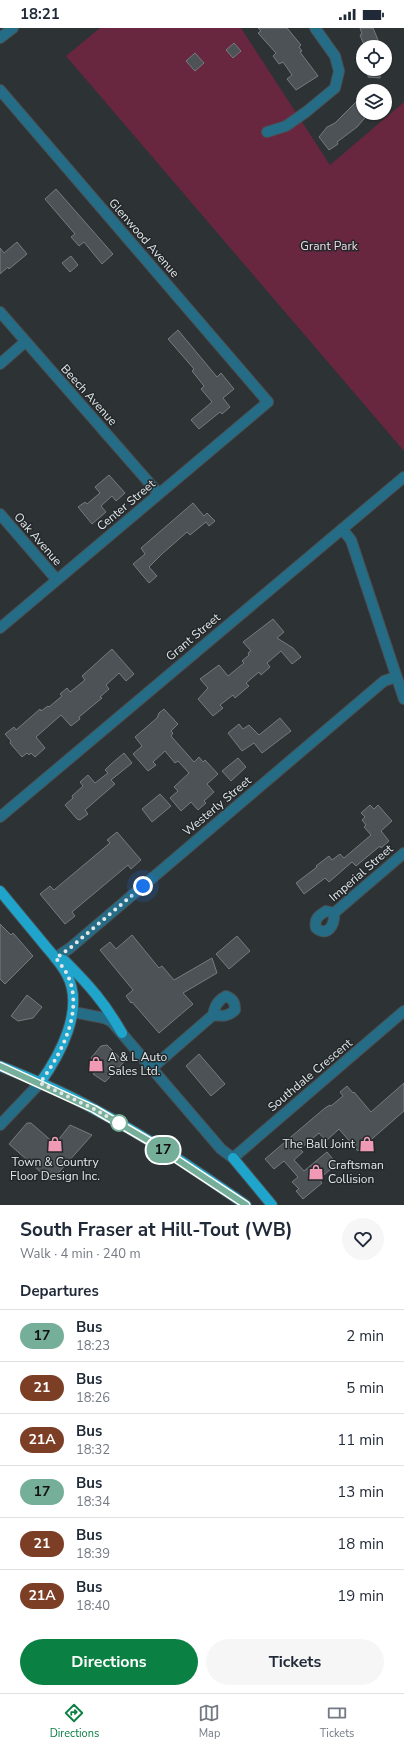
<!DOCTYPE html>
<meta charset="utf-8">
<style>
body{margin:0;font-family:"Nunito Sans",sans-serif;background:#f6f6f7;color:#1f2937;height:100vh;display:flex;flex-direction:column;font-size:15px;white-space:nowrap}
*{box-sizing:border-box;margin:0}
p{font-size:13px;color:#747a83}
.icon{flex:none;width:22px;height:22px;fill:none;stroke:currentColor;stroke-width:2;stroke-linecap:round;stroke-linejoin:round}
.map{position:relative;height:1177px;overflow:hidden}
.panel{display:flex;flex-direction:column;background:#fff;flex:1}
.panel>*{flex:none}
.badge{padding:0 8px;border-radius:13px;font-size:14px;line-height:26px}
.tools{position:absolute;left:356px;top:12px;display:grid;gap:8px}
.tools a{display:grid;place-items:center;width:36px;height:36px;border-radius:50%;background:#fff;box-shadow:0 1px 3px #0004;font-size:20px}
.you{position:absolute;width:20px;height:20px;margin:-10px;border:3px solid #fff;border-radius:50%;background:#1a73e8;box-shadow:0 0 0 6px #1a73e833}
.map>.badge{position:absolute;translate:-50% -50%;box-shadow:0 0 0 2px #fff}
h2{padding:0 20px;font-size:15px;line-height:36px}
.round{display:grid;place-items:center;flex:none;width:42px;height:42px;border-radius:21px;background:#f6f6f7}
.headline{display:flex;align-items:center;justify-content:space-between;height:68px;padding:0 20px}
h1{font-size:19px;font-weight:700;line-height:30px}
.button{display:flex;gap:8px;margin-top:auto;padding:8px 20px}
.button a{flex:1;height:46px;border-radius:24px;background:#0b8043;color:#fff;font-size:16px;font-weight:700;line-height:46px;text-align:center}
.button a+a{background:#f6f6f7;color:#1f2937}
ul{padding:0;list-style:none}
li{display:flex;align-items:center;gap:12px;height:52px;padding:0 20px;border-top:1px solid #e0e1e3}
li div{flex:1}
li b{display:block;font-size:15px}
li em{font-style:normal}
li .badge{min-width:44px;font-weight:700;text-align:center}
.status{display:flex;justify-content:space-between;align-items:center;height:28px;padding:0 20px;background:#fff;direction:ltr}
.status svg{height:11px;fill:currentColor}
.tabs{display:flex;justify-content:space-around;align-items:center;height:56px;border-top:1px solid #e0e1e3;background:#fff;font-size:11px;color:#747a83}
.tabs a{display:grid;justify-items:center;gap:2px}
.tabs .on{color:#0b8043}
.map>svg:first-child{display:block}
.green{fill:#69263f}
.building{fill:#4c5255;stroke:#757c7f}
.lines{fill:none;stroke-linecap:round;stroke-linejoin:round}
.minor-casing{stroke:#4a4f52;stroke-width:12}
.major-casing{stroke:#4a4f52;stroke-width:12}
.minor{stroke:#256d86;stroke-width:10}
.major{stroke:#1fa4cc;stroke-width:10}
.line-casing{stroke:#fff;stroke-width:9}
.line{stroke:#75ae99;stroke-width:6}
.walk{stroke:#e3e7e8;stroke-width:4;stroke-dasharray:0 7.2}
.stop-dot{fill:#fff;stroke:#75ae99;stroke-width:2}
.labels{text-anchor:middle;stroke-width:3;stroke-linejoin:round;paint-order:stroke}
.street-label{font-size:12px;fill:#e3e7e8;stroke:#23282b}
.park-label{font-size:12px;fill:#f3d9e0;stroke:#23282b}
.poi-label{font-size:12px;fill:#e3e7e8;stroke:#23282b;text-anchor:start}
</style>
<div class="status"><b>18:21</b><svg viewBox="0 0 49 12"><path d="M0 12V9h3v3zM5 12V6h3v6zM10 12V3h3v9zM15 12V0h3v12zM26 1h20v11H26zM47 4h2v5h-2z"/></svg></div>
<div class="map">
<svg width="404" height="1177" viewBox="0 0 404 1177">
<rect width="100%" height="100%" fill="#2d3235"/>
<path class="green" d="M100 0H241L330 137 404 74V423L66 28Z"/>
<path class="building" d="M258 0H287L301 17 299 19 302 23 300 24 318 48 296 62 287 51 292 47 283 34 279 36 273 28 276 25 258 5 261 3Z
M360 0H373L381 19H365L360 7 362 6Z
M234 15 241 23 233 30 226 22Z
M195 25 204 35 195 43 186 33Z
M368 41H380V50L368 49Z
M363 67V85H369L357 99 337 114 338 116 329 122 319 109 327 99 335 95Z
M56 161 113 226 102 236 84 214 79 218 71 209 75 206 45 171Z
M17 214 27 226 9 241 8 239 0 246V220L4 225Z
M71 228 78 237 70 244 62 235Z
M178 302 217 349 221 345 234 361 223 370 230 379 222 386 220 384 199 401 191 392 212 374 201 361 204 358 192 343 194 341 168 311Z
M109 447 125 465 116 473 112 468 101 478 106 484 92 496 78 479 85 474 87 476 100 465 95 459Z
M193 475 204 488 207 485 215 493 209 498 206 494 190 507 187 504 162 526 149 539 157 548 149 555 133 536 145 526 141 520Z
M273 591 284 604 277 610 293 620 301 629 292 636 281 623 267 635 270 639 261 647 259 644 246 655 249 658 235 670 233 667 220 677 223 680 213 688 198 671 208 660 200 651 219 637 228 648 244 635 242 633 249 627 248 625 251 623 243 614Z
M112 621 134 646 126 653 119 645 106 657 109 661 100 669 102 670 79 689 80 691 71 698 61 687 36 709 45 720 35 729 31 725 29 727 27 725 22 729 10 715 11 713 5 706 14 699 16 702 40 681 41 683 48 678 49 679 62 668 60 666 67 660 70 664 85 652 82 648Z
M164 681 178 696 171 703 173 705 171 708 194 734 199 729 203 734 205 732 218 746 207 756 214 764 204 773 206 775 198 782 191 774 181 783 170 770 178 763 174 759 189 745 178 733 175 735 165 723 153 734 156 737 148 743 133 726 142 718 135 709 157 690 159 685Z
M280 690 291 703 262 725 254 715 242 723 228 705 239 696 243 701 249 697 259 707Z
M124 725 132 735 111 752 115 756 85 782 88 786 80 792 77 791 65 777 73 770 72 768 83 758 80 754 88 747 95 755 108 745 105 742 110 737Z
M238 730 246 739 231 753 222 743Z
M160 766 171 778 152 794 142 781Z
M370 777 374 781 378 777 392 793 381 803 389 813 381 820 380 818 356 838 352 834 329 854 325 850 304 866 296 855 317 839 316 838 329 828 332 832 340 826 344 830 371 807 364 799 366 797 362 792 365 789 361 785Z
M117 804 141 832 131 841 128 837 72 884 75 888 65 896 40 866 50 858 54 862 110 815 107 812Z
M0 896 11 907 13 905 33 928 5 956 0 951Z
M132 907 159 940 162 938 174 952 212 930 217 945 183 965 193 976 159 1005 132 974 131 975 126 968 133 962 100 922 110 914 116 921Z
M237 908 250 923 229 941 216 926Z
M27 967 42 979 33 990 18 993 11 988Z
M107 1017 124 1034 105 1054 93 1046 96 1044 95 1034 91 1030 101 1018Z
M199 1026 225 1056 211 1068 186 1038Z
M404 1055V1083L358 1123 339 1101 326 1113 319 1105 300 1121 303 1124 294 1132 304 1143 327 1124 337 1136 319 1151 322 1155 303 1171 296 1163 299 1161 292 1154 298 1149 284 1133 274 1141 265 1131 325 1080 330 1077 331 1078 343 1068 340 1064 347 1058 353 1065 354 1064 371 1084Z
M27 1095H31L55 1116 70 1097 92 1107 51 1153 9 1116Z"/>
<g class="lines">
<defs>
<path id="minor" d="M0 10 13 0
M0 62 268 374 0 600
M267 104 286 98 306 84 335 60 339 43 335 28 315 0
M0 284 159 466
M0 336 25 314
M0 486 57 552
M342 501 351 512 404 671
M0 789 404 449
M326 883 334 885C335 896 328 910 316 900 314 891 318 888 326 883Z
M334 885 404 825
M55 930 70 920 384 653 396 649
M73 984 104 990 112 994 221 1121 233 1130 404 983
M152 1040 213 987C215 978 217 973 226 968 233 971 235 974 235 982 228 989 223 988 213 987
M0 1097 40 1055"/>
<path id="major" d="M0 863C14 880 29 898 43 915 51 925 61 935 67 947 85 981 60 1027 40 1055
M60 931 65 933C89 957 105 975 122 1005
M0 1038C32 1051 64 1064 94 1081 147 1109 197 1143 246 1177
M233 1130 272 1177"/>
</defs>
<use href="#minor" class="minor-casing"/>
<use href="#major" class="major-casing"/>
<use href="#minor" class="minor"/>
<use href="#major" class="major"/>
</g>
<g class="lines">
<defs>
<path id="line" d="M0 1038 94 1081 149 1113 246 1177"/>
</defs>
<use href="#line" class="line-casing"/>
<use href="#line" class="line"/>
<path class="walk" d="M119 1095 122 1097 94 1081 40 1055C61 1026 84 984 68 948 65 941 59 935 56 930L70 920 143 858"/>
</g>
<defs>
<symbol id="shop-bare" viewBox="-9 -9 18 18"><path d="M-5-2.5h2.3a2.7 3.5 0 0 1 5.4 0H5L5.5 6h-11ZM-1.5-2.5h3a1.5 2.3 0 0 0-3 0Z" fill="#f09ab5" stroke="#23282b" stroke-width="2.5" paint-order="stroke"/></symbol>
</defs>
<g fill-rule="evenodd">
<use href="#shop-bare" x="85" y="1025" width="22" height="22"/>
<use href="#shop-bare" x="44" y="1105" width="22" height="22"/>
<use href="#shop-bare" x="356" y="1105" width="22" height="22"/>
<use href="#shop-bare" x="305" y="1133" width="22" height="22"/>
</g>
<circle class="stop-dot" cx="119" cy="1095" r="8"/>
<g class="labels">
<g class="street-label">
<text transform="translate(144 210) rotate(49)" y="4">Glenwood Avenue</text>
<text transform="translate(89 367) rotate(48)" y="4">Beech Avenue</text>
<text transform="translate(126 477) rotate(-40)" y="4">Center Street</text>
<text transform="translate(38 511) rotate(49)" y="4">Oak Avenue</text>
<text transform="translate(193 609) rotate(-40)" y="4">Grant Street</text>
<text transform="translate(217 778) rotate(-40)" y="4">Westerly Street</text>
<text transform="translate(361 845) rotate(-41)" y="4">Imperial Street</text>
<text transform="translate(310 1047) rotate(-40)" y="4">Southdale Crescent</text>
</g>
<g class="park-label">
<text x="329" y="222">Grant Park</text>
</g>
<g class="poi-label">
<text x="108" y="1033">A &amp; L Auto<tspan x="108" dy="14">Sales Ltd.</tspan></text>
<text x="355" y="1120" text-anchor="end">The Ball Joint</text>
<text x="55" y="1138" text-anchor="middle">Town &amp; Country<tspan x="55" dy="14">Floor Design Inc.</tspan></text>
<text x="328" y="1141">Craftsman<tspan x="328" dy="14">Collision</tspan></text>
</g>
</g>
</svg>
<div class="tools">
<a><svg class="icon" aria-label="locate" viewBox="0 0 24 24"><circle cx="12" cy="12" r="6"/><path d="M12 2v4M12 18v4M2 12h4M18 12h4"/></svg></a>
<a><svg class="icon" aria-label="layers" viewBox="0 0 24 24"><path d="M12 4l9 5-9 5-9-5zM3 14l9 5 9-5"/></svg></a>
</div>
<div class="you" style="left:143px;top:858px"></div>
<b class="badge" style="left:163px;top:1122px;background:#75ae99;color:#111">17</b>
</div>
<section class="panel">
<div class="headline"><div><h1>South Fraser at Hill-Tout (WB)</h1><p>Walk · 4 min · 240 m</p></div><a class="round"><svg class="icon" aria-label="heart" viewBox="0 0 24 24"><path d="M12 20l-8-8c-3-5 5-10 8-4 3-6 11-1 8 4z"/></svg></a></div>
<h2>Departures</h2>
<ul>
<li><span class="badge" style="background:#75ae99;color:#111">17</span><div><b>Bus</b><p>18:23</p></div><em>2 min</em></li>
<li><span class="badge" style="background:#7c3f25;color:#fff">21</span><div><b>Bus</b><p>18:26</p></div><em>5 min</em></li>
<li><span class="badge" style="background:#7c3f25;color:#fff">21A</span><div><b>Bus</b><p>18:32</p></div><em>11 min</em></li>
<li><span class="badge" style="background:#75ae99;color:#111">17</span><div><b>Bus</b><p>18:34</p></div><em>13 min</em></li>
<li><span class="badge" style="background:#7c3f25;color:#fff">21</span><div><b>Bus</b><p>18:39</p></div><em>18 min</em></li>
<li><span class="badge" style="background:#7c3f25;color:#fff">21A</span><div><b>Bus</b><p>18:40</p></div><em>19 min</em></li>
</ul>
<div class="button"><a>Directions</a><a>Tickets</a></div>
</section>
<nav class="tabs">
<a class="on"><svg class="icon" aria-label="directions" viewBox="0 0 24 24"><path d="M12 3l9 9-9 9-9-9zM9 14v-3h6M13 9l2 2-2 2"/></svg>Directions</a>
<a><svg class="icon" aria-label="map" viewBox="0 0 24 24"><path d="M3 6l6-2 6 2 6-2v14l-6 2-6-2-6 2zM9 4v14M15 6v14"/></svg>Map</a>
<a><svg class="icon" aria-label="tickets" viewBox="0 0 24 24"><path d="M3 7h18v10H3zM15 7v10"/></svg>Tickets</a>
</nav>
